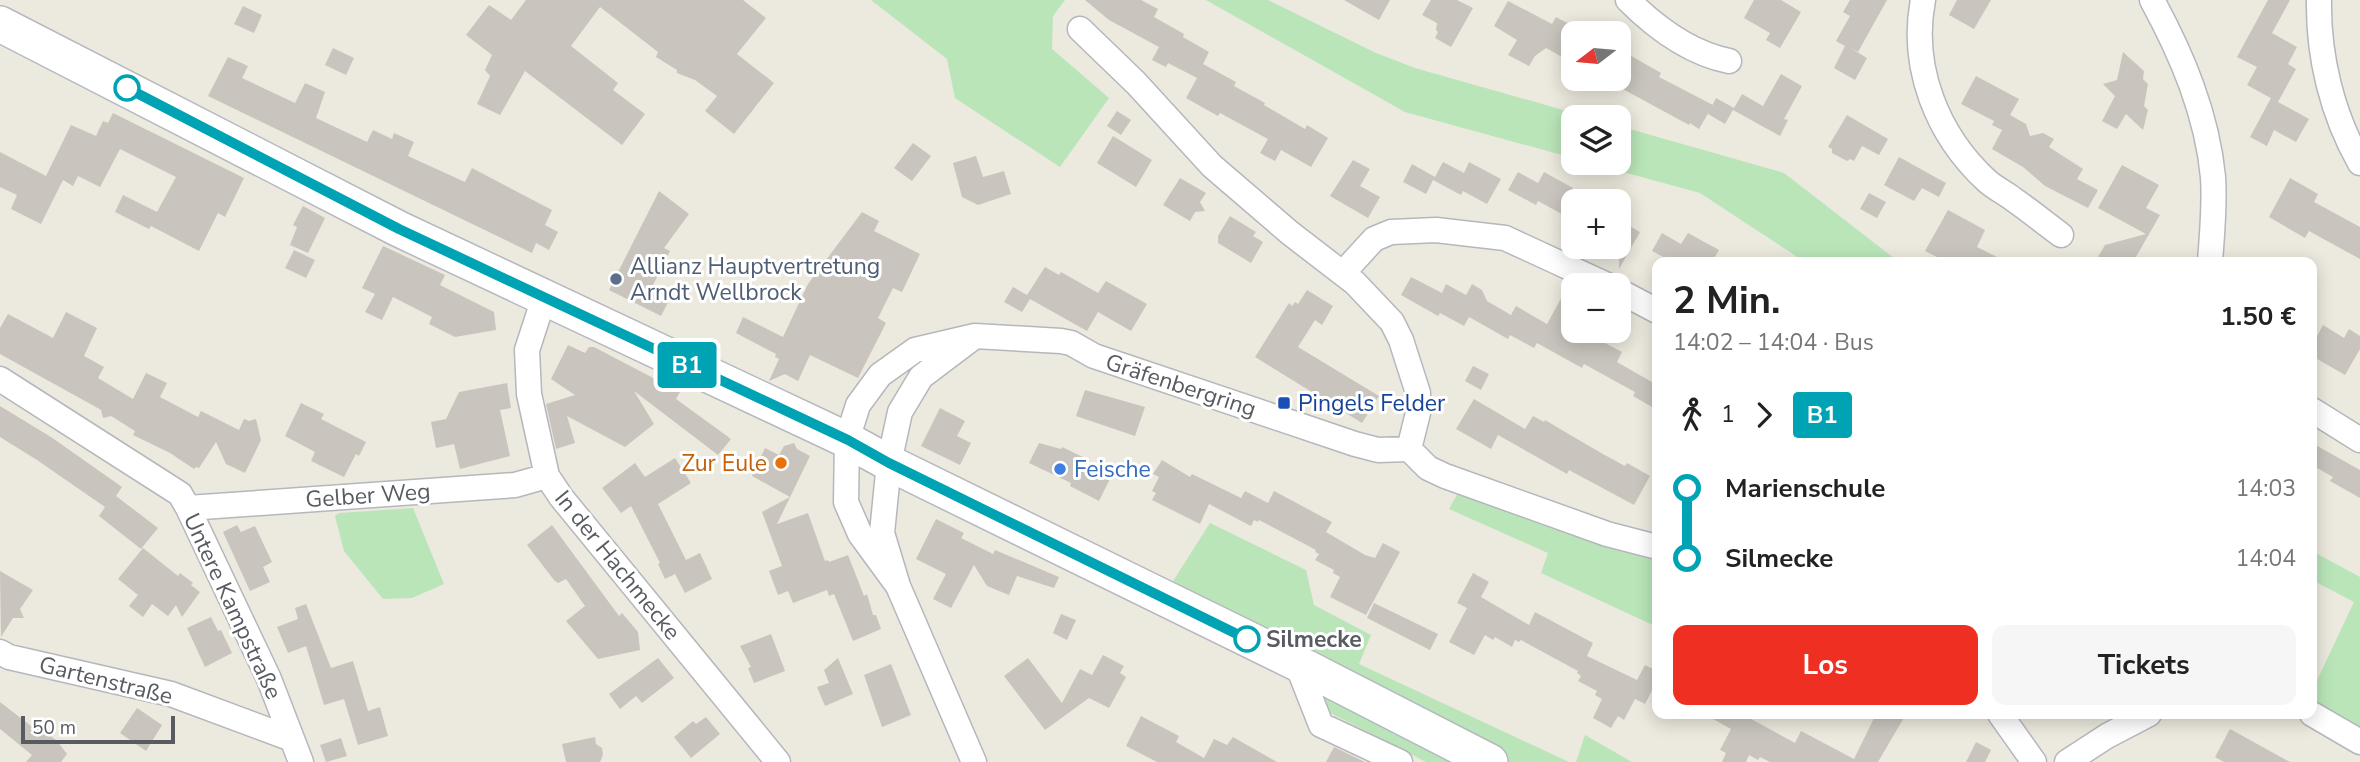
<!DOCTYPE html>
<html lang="de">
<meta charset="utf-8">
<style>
body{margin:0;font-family:"Nunito Sans",sans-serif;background:#f6f6f6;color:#222;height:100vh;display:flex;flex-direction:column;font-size:26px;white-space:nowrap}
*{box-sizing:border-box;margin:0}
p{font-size:23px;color:#767676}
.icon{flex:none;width:38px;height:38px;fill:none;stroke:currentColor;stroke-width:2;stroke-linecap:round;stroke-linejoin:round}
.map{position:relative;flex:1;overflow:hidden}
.drawer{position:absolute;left:1652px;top:257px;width:665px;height:462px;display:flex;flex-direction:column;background:#fff;border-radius:14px;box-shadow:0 4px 18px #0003}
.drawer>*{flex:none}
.badge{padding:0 14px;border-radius:5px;font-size:24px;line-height:46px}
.needle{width:46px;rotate:254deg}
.buttons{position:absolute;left:1561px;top:21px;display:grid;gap:14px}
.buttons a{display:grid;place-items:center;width:70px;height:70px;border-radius:14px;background:#fff;box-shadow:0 4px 18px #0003;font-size:35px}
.scale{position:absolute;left:21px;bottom:18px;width:154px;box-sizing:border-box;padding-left:7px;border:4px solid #585c61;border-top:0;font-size:19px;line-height:24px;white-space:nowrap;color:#585c61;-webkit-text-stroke:5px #fff;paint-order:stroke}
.map>.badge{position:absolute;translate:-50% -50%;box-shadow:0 0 0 4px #fff}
.legs{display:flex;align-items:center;gap:10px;height:77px;padding:0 21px;font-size:23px}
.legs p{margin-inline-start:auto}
.headline{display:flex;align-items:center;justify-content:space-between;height:119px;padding:0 21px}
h1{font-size:38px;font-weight:700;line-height:52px}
.primary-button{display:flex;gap:14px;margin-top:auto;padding:14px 21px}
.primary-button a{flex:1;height:80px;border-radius:14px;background:#ef2f21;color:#fff;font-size:28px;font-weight:700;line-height:80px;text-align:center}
.primary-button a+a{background:#f6f6f6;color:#222}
ul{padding:0 21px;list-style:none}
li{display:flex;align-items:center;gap:24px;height:70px;font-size:26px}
li i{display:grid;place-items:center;width:10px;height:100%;margin:0 9px;background:currentColor}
li i::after{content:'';width:18px;height:18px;margin:-9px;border:5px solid;border-radius:50%;background:#fff}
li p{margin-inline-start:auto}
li:first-child i{background:linear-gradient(#0000 50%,currentColor 0)}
li:last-child i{background:linear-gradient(currentColor 50%,#0000 0)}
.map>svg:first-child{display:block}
.green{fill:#bae5b9}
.building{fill:#c9c5be}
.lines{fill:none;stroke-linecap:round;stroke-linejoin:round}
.street-casing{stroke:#b5b7bd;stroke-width:27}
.secondary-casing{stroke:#b5b9bf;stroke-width:38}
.street{stroke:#fff;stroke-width:24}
.secondary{stroke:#fff;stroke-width:35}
.line-1-casing{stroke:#fff;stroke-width:16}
.line-1{stroke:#00a3b4;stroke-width:10}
.stop-1-dot{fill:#fff;stroke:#00a3b4;stroke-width:3.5}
.service-dot{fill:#5c6f8a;stroke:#fff;stroke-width:2.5}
.transit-dot{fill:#1a4fb4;stroke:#fff;stroke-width:2.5}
.food-dot{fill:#e8710a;stroke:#fff;stroke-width:2.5}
.shop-dot{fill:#3f7fe0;stroke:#fff;stroke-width:2.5}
.labels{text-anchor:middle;stroke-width:6;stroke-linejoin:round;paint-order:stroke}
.service-label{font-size:23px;fill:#4e5e75;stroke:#fff;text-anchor:start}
.street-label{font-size:23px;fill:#585c61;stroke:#fff}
.transit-label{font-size:23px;fill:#164399;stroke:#fff;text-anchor:start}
.food-label{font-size:23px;fill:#c56008;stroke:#fff;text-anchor:end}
.shop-label{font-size:23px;fill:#366cbe;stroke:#fff;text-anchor:start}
.stop-label{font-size:23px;font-weight:bold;fill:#585c61;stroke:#fff;text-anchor:start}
</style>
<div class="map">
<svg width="2360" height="762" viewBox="0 0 2360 762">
<rect width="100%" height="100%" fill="#ece9de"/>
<path class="green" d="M871 0H1065L1053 16 1052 49 1109 98 1060 167 955 98 947 59Z
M1206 0H1268L1376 53 1415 68 1588 117H1573V158L1405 112Z
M1619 126 1784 173 1899 262H1805L1700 193 1590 163H1619Z
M1459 491 1625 552 1657 561V627L1541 573 1548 553 1449 509Z
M413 508 444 584 412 598 383 599 344 551 335 516 339 513Z
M1210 523 1306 570 1314 605 1371 635 1359 664 1569 762H1509L1168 589Z
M2312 551 2360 577V730L2312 701V691L2354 602 2312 580Z
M1308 686 1460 762H1426L1317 706Z
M1585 735 1632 762H1576Z"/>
<path class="building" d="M526 0H743L766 18 737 54 774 83 734 134 705 111 717 96 695 80 677 73V70L656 57 658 52 600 7 571 46 618 83 613 90 645 114 622 145 525 71 500 115 477 104 490 76 485 70 492 55 466 35 489 5 511 20Z
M1085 0H1141L1158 9 1154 17 1184 34 1183 37 1209 52 1203 64 1236 82 1234 86 1265 103 1264 105 1305 129 1307 125 1328 138 1311 167 1281 150 1275 161 1260 153 1268 139 1220 113 1218 116 1186 98 1197 78 1168 63 1166 67 1152 60 1159 47 1109 20Z
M1344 0H1390L1379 20Z
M1431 0H1457L1473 8 1451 47 1435 38 1438 32 1436 30 1437 23 1422 15Z
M1754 0H1781L1801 12 1780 48 1766 40 1770 33 1744 18Z
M1850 0H1887L1858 52 1847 46 1867 58 1855 80 1834 68 1845 46 1836 41 1850 16 1843 12Z
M1957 0H1991L1974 29 1949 15Z
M2268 0H2290L2272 33 2297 47 2288 64 2296 69 2278 102 2247 85 2257 67 2237 57Z
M1508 1 1552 24 1556 17 1573 26V63L1546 48 1535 56 1529 66 1508 55 1517 40 1494 26Z
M243 6 262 15 254 33 234 24Z
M333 48 354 58 346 75 325 65Z
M1619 49 1661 73 1659 77 1713 105 1699 129 1690 123 1689 125 1619 87Z
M2123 52 2144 71 2143 79 2148 84 2144 106 2148 110 2143 130 2126 114 2117 129 2102 121 2115 96 2103 84 2117 80Z
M228 57 248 66 242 78 295 103 305 83 325 92 316 118 367 142 373 130 392 139 394 133 414 142 408 156 465 182 472 168 552 210 545 225 558 232 549 250 536 243 532 253 208 96Z
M1781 74 1802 86 1784 119 1788 120 1780 136 1733 110 1742 94 1763 106Z
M1976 76 2019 99 2010 115 2026 124 2030 136 2043 133 2054 139 2049 147 2083 169 2077 179 2098 190 2088 208 2045 186 2023 167 1992 149 2002 130 1992 125 1994 121 1961 104Z
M1716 98 1734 108 1725 124 1708 114Z
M2271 98 2309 119 2296 142 2274 130 2267 146 2250 137Z
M1117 111 1131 120 1121 135 1107 126Z
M113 113 244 178 225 217 218 213 199 251 151 226 149 229 115 212 123 195 157 212 176 177 120 149 100 187 78 176 73 186 63 180 41 224 11 209 17 195 0 187V152L46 176 71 125 96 136 103 121 108 123Z
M1847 115 1888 139 1879 155 1862 146 1854 161 1850 159 1847 161 1832 153V149L1828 147Z
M1113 136 1152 160 1136 187 1097 163Z
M913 143 931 156 912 181 894 168Z
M976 156 983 177 1004 171 1011 194 978 205 962 197 953 163Z
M1899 157 1946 183 1939 197 1922 188 1914 201 1884 185Z
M1353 160 1370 169 1360 186 1380 197 1368 218 1330 196Z
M1443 162 1464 173 1469 162 1501 179 1487 204 1463 191 1461 195 1433 180 1426 194 1403 182 1412 164 1435 177Z
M2122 165 2159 185 2146 208 2160 215 2133 262H2095L2105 245 2146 234 2098 208Z
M1518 172 1538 183 1544 172 1573 188V220L1538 201 1536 205 1508 190Z
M1180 178 1206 193 1200 202 1205 211 1195 212 1190 221 1163 205Z
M2290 178 2318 194 2314 202 2360 227V259L2309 231 2305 238 2269 217Z
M659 191 689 214 664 248 670 251 653 285 672 295 661 316 609 290Z
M1869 193 1886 202 1877 218 1860 209Z
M303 206 325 218 308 253 290 245 297 227 293 225Z
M1948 210 1985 230 1977 247 2007 262H1947L1925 251Z
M862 212 879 221 874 231 920 254 902 292 893 288 878 318 886 323 858 378 810 355 798 381 785 374 769 381 779 359 775 357 776 354 736 333 743 317 783 337 808 284Z
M1230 216 1256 232 1253 236 1263 242 1251 263 1218 243V236Z
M1619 220 1640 232 1619 269Z
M1662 233 1681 244 1688 233 1719 250 1712 262H1673L1652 251Z
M383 246 445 275 440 285 494 312 496 330 455 337 429 324 432 317 393 297 382 320 365 312 375 294 362 288Z
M294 250 315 260 306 278 285 268Z
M1045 267 1059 275 1061 272 1098 293 1106 281 1147 304 1131 331 1098 312 1087 331 1030 299 1022 312 1004 302 1013 287 1027 295Z
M1411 277 1442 293 1446 284 1466 295 1472 284 1482 290 1487 301 1511 315 1516 306 1547 324 1569 284 1573 286V331H1582L1622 352 1617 362 1657 385V397L1652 407 1633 396 1635 392 1584 364 1582 368 1537 343 1534 348 1510 335 1508 339 1469 317 1464 326 1440 313 1438 316 1401 295Z
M1307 290 1333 306 1322 325 1315 320 1298 347 1379 396 1362 423 1255 357 1289 303 1292 306 1295 302 1298 304Z
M66 312 97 328 84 356 104 367 98 378 133 399 146 373 167 383 160 397 198 417 201 411 239 430 244 419 249 421 256 419 261 440 245 473 226 464 216 442 199 468 196 467 194 469 170 453 133 435 135 431 111 416 103 418 101 410 94 406 0 354V328L8 314 53 338Z
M2323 325 2344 338 2349 329 2360 336V349L2345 375 2312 356V345Z
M568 345 585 353 589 347H594L680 392 676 399 731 439 718 455 634 391 654 424 625 447 567 416 575 443 556 449 546 404 575 395 551 379Z
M1473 366 1489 374 1481 390 1465 381Z
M507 383 511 408 500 410 510 456 460 469 454 444 436 448 431 422 446 419 459 392Z
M1085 390 1145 407 1135 436 1076 416Z
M1474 399 1525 429 1533 416 1544 422 1545 420 1601 453 1625 466 1627 463 1650 476 1634 505 1569 470 1567 474 1498 435 1491 449 1456 429Z
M301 403 324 414 321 419 366 442 359 456 356 454 344 477 311 461 315 452 285 436Z
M0 406 51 437 122 487 116 496 158 528 141 549 99 516 105 507 37 460 0 437Z
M940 408 965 421 957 436 971 443 960 465 921 446Z
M794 443 797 449 810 456 777 524 808 513 825 561 828 560 829 562 848 555 864 596 867 594 873 615H876L881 629 853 641 834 594 829 596 827 590 793 603 788 591 778 595 769 571 782 566 762 512 790 497 752 476 765 448 779 455 784 446Z
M1039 443 1061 449 1062 447 1085 458 1083 461 1112 475 1099 501 1070 486 1071 483 1029 463Z
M2312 443 2360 470V498L2330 481 2333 477 2312 465Z
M675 458 691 483 658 504 686 560 700 553 712 579 685 593 675 574 665 579 658 564 660 563 631 506 621 513 602 488 635 463 645 477Z
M1162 460 1190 477 1192 474 1241 498 1245 491 1268 503 1274 491 1332 522 1326 532 1365 555 1375 558 1383 543 1400 552 1366 615 1330 597 1340 577 1333 573 1334 570 1315 560 1319 554 1315 552 1316 550 1259 520 1258 522 1254 520 1251 526 1209 504 1200 524 1152 500 1156 493 1152 491 1159 477 1153 474Z
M936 519 964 533 961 538 993 554 995 550 1059 577 1054 588 1017 576 1009 595 987 586 974 565 951 608 933 599 946 574 916 559Z
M237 525 241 532 255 526 272 562 263 567 270 582 250 591 223 532Z
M552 525 619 616 622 613 638 632 640 650 598 659 566 621 585 606 566 579 558 583 554 580 527 545Z
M143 548 178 576 180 573 193 583 191 585 200 592 182 617 176 605 168 616 152 604 143 617 129 606 138 595 118 579Z
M0 571 33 590 20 609 24 618H13L1 637Z
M1473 573 1489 582 1481 597 1529 625 1535 612 1593 643 1587 656 1637 680 1645 665 1657 671V681L1645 704 1635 699 1624 720 1618 716 1611 728 1593 718 1602 699 1595 695 1597 691 1578 681 1581 676 1577 673 1578 671 1521 640 1519 642 1515 640 1512 647 1495 637 1493 640 1485 635 1474 655 1449 642 1467 608 1457 603Z
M1374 603 1438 634 1430 650 1367 618Z
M306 604 331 668 353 661 368 711 380 707 388 736 358 745 344 699 324 705 306 646 288 653 277 627 298 619 295 608Z
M1061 614 1076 620 1067 640 1053 633Z
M211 617 218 631 221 630 232 653 205 667 187 628Z
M771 634 785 671 754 683 748 668 751 667 740 646Z
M1103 655 1124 666 1120 673 1126 677 1109 708 1089 698 1045 730 1004 676 1028 658 1062 703 1080 669 1092 675Z
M658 658 674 678 642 703 636 696 620 709 609 694Z
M838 658 853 694 825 706 817 687 829 683 824 670Z
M891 664 911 715 882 727 864 675Z
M0 702 35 729 38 726 57 741 67 754 61 762H26L32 755 0 729Z
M137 708 162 725 146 751 120 733Z
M1704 714H1742L1795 743 1801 731 1854 759 1876 714H1906L1878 762H1770L1760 757 1758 760 1749 755 1746 762H1722L1726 753 1720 750 1731 729Z
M1141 716 1179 736 1176 742 1204 758 1214 739 1227 745 1233 737 1277 762H1157L1126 746Z
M706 717 720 734 691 758 674 737 693 721 696 724Z
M2230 729 2290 762H2224L2215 757Z
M595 737 596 744 602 748 603 755 600 762H566L562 744Z
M341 738 347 756 326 762 320 745Z
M1976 742 1991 750 1985 762H1966Z
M1334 747 1365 762H1326Z"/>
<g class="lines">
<defs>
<path id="street" d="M1628 0C1656 28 1689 53 1729 61
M1923 0C1910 67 1937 135 1987 181 1995 188 2005 193 2013 199 2030 211 2045 223 2061 235
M2152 0C2182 55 2207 114 2213 177 2215 205 2212 234 2210 262
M2319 0C2318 56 2332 114 2360 163
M1080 29 1136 83 1212 166 1290 233 1355 283 1392 322 1401 340 1418 393V413L1409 449
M1343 273 1374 239 1391 232 1436 230 1505 238 1607 285
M1619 291 1657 311
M544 298 527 350 529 394 547 476 561 497 778 762
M970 340 921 377 900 412 889 463 882 533 898 586 974 762
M0 379 180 494 188 508 269 679 301 762
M2312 410 2360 440
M1409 449 1428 468 1445 476 1607 534 1657 547
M188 508 515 485 547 476
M898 586 860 534 846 502 847 440 858 405 880 375 915 350 975 336 1061 341 1071 343 1094 356 1355 444 1378 450 1409 449
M0 652 9 657 171 694 292 739
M1297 664 1321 725 1400 762
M2000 714 2034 762
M2312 714 2360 742
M2067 762 2107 736 2149 714"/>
<path id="secondary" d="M0 24 399 229 847 440 889 463 1307 668 1490 762"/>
</defs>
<use href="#street" class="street-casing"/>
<use href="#secondary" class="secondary-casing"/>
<use href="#street" class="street"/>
<use href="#secondary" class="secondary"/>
</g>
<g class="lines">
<defs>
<path id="line-1" d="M127 88 399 229 848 440 889 463 1247 639"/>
</defs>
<use href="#line-1" class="line-1-casing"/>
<use href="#line-1" class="line-1"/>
</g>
<g class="stop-1-dot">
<circle cx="127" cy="88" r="12"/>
<circle cx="1247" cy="639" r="12"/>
</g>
<circle class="service-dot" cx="616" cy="279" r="7"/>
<rect class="transit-dot" x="1277" y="396" width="14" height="14" rx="3.5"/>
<circle class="food-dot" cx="781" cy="463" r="7"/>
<circle class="shop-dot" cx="1060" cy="469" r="7"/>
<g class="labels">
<g class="service-label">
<text x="630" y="274">Allianz Hauptvertretung<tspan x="630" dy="26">Arndt Wellbrock</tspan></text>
</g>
<g class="street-label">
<text transform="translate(1181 385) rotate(18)" y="8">Gräfenbergring</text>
<text transform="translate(368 495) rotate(-4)" y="8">Gelber Weg</text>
<text transform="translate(618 565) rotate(51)" y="8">In der Hachmecke</text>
<text transform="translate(233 606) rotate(65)" y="8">Untere Kampstraße</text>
<text transform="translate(106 680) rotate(14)" y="8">Gartenstraße</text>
</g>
<g class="transit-label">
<text x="1298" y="411">Pingels Felder</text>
</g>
<g class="food-label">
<text x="767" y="471">Zur Eule</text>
</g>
<g class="shop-label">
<text x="1074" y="477">Feische</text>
</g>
<g class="stop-label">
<text x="1266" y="647">Silmecke</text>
</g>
</g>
</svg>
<div class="buttons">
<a><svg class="needle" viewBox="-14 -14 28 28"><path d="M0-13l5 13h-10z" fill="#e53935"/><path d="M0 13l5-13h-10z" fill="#767676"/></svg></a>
<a><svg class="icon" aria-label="layers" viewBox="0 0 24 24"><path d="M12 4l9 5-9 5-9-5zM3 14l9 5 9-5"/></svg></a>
<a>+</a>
<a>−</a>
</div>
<div class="scale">50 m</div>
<b class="badge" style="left:687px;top:365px;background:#00a3b4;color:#fff">B1</b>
<section class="drawer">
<div class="headline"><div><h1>2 Min.</h1><p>14:02 – 14:04 · Bus</p></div><b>1.50 €</b></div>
<div class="legs"><svg class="icon" aria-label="walk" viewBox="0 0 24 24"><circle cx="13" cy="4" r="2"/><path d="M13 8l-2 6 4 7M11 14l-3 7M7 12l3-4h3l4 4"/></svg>1<svg class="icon" aria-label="forward" viewBox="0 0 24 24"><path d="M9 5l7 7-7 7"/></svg><b class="badge" style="background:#00a3b4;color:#fff">B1</b></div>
<ul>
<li><i style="color:#00a3b4"></i><b>Marienschule</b><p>14:03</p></li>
<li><i style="color:#00a3b4"></i><b>Silmecke</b><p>14:04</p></li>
</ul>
<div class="primary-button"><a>Los</a><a>Tickets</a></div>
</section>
</div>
